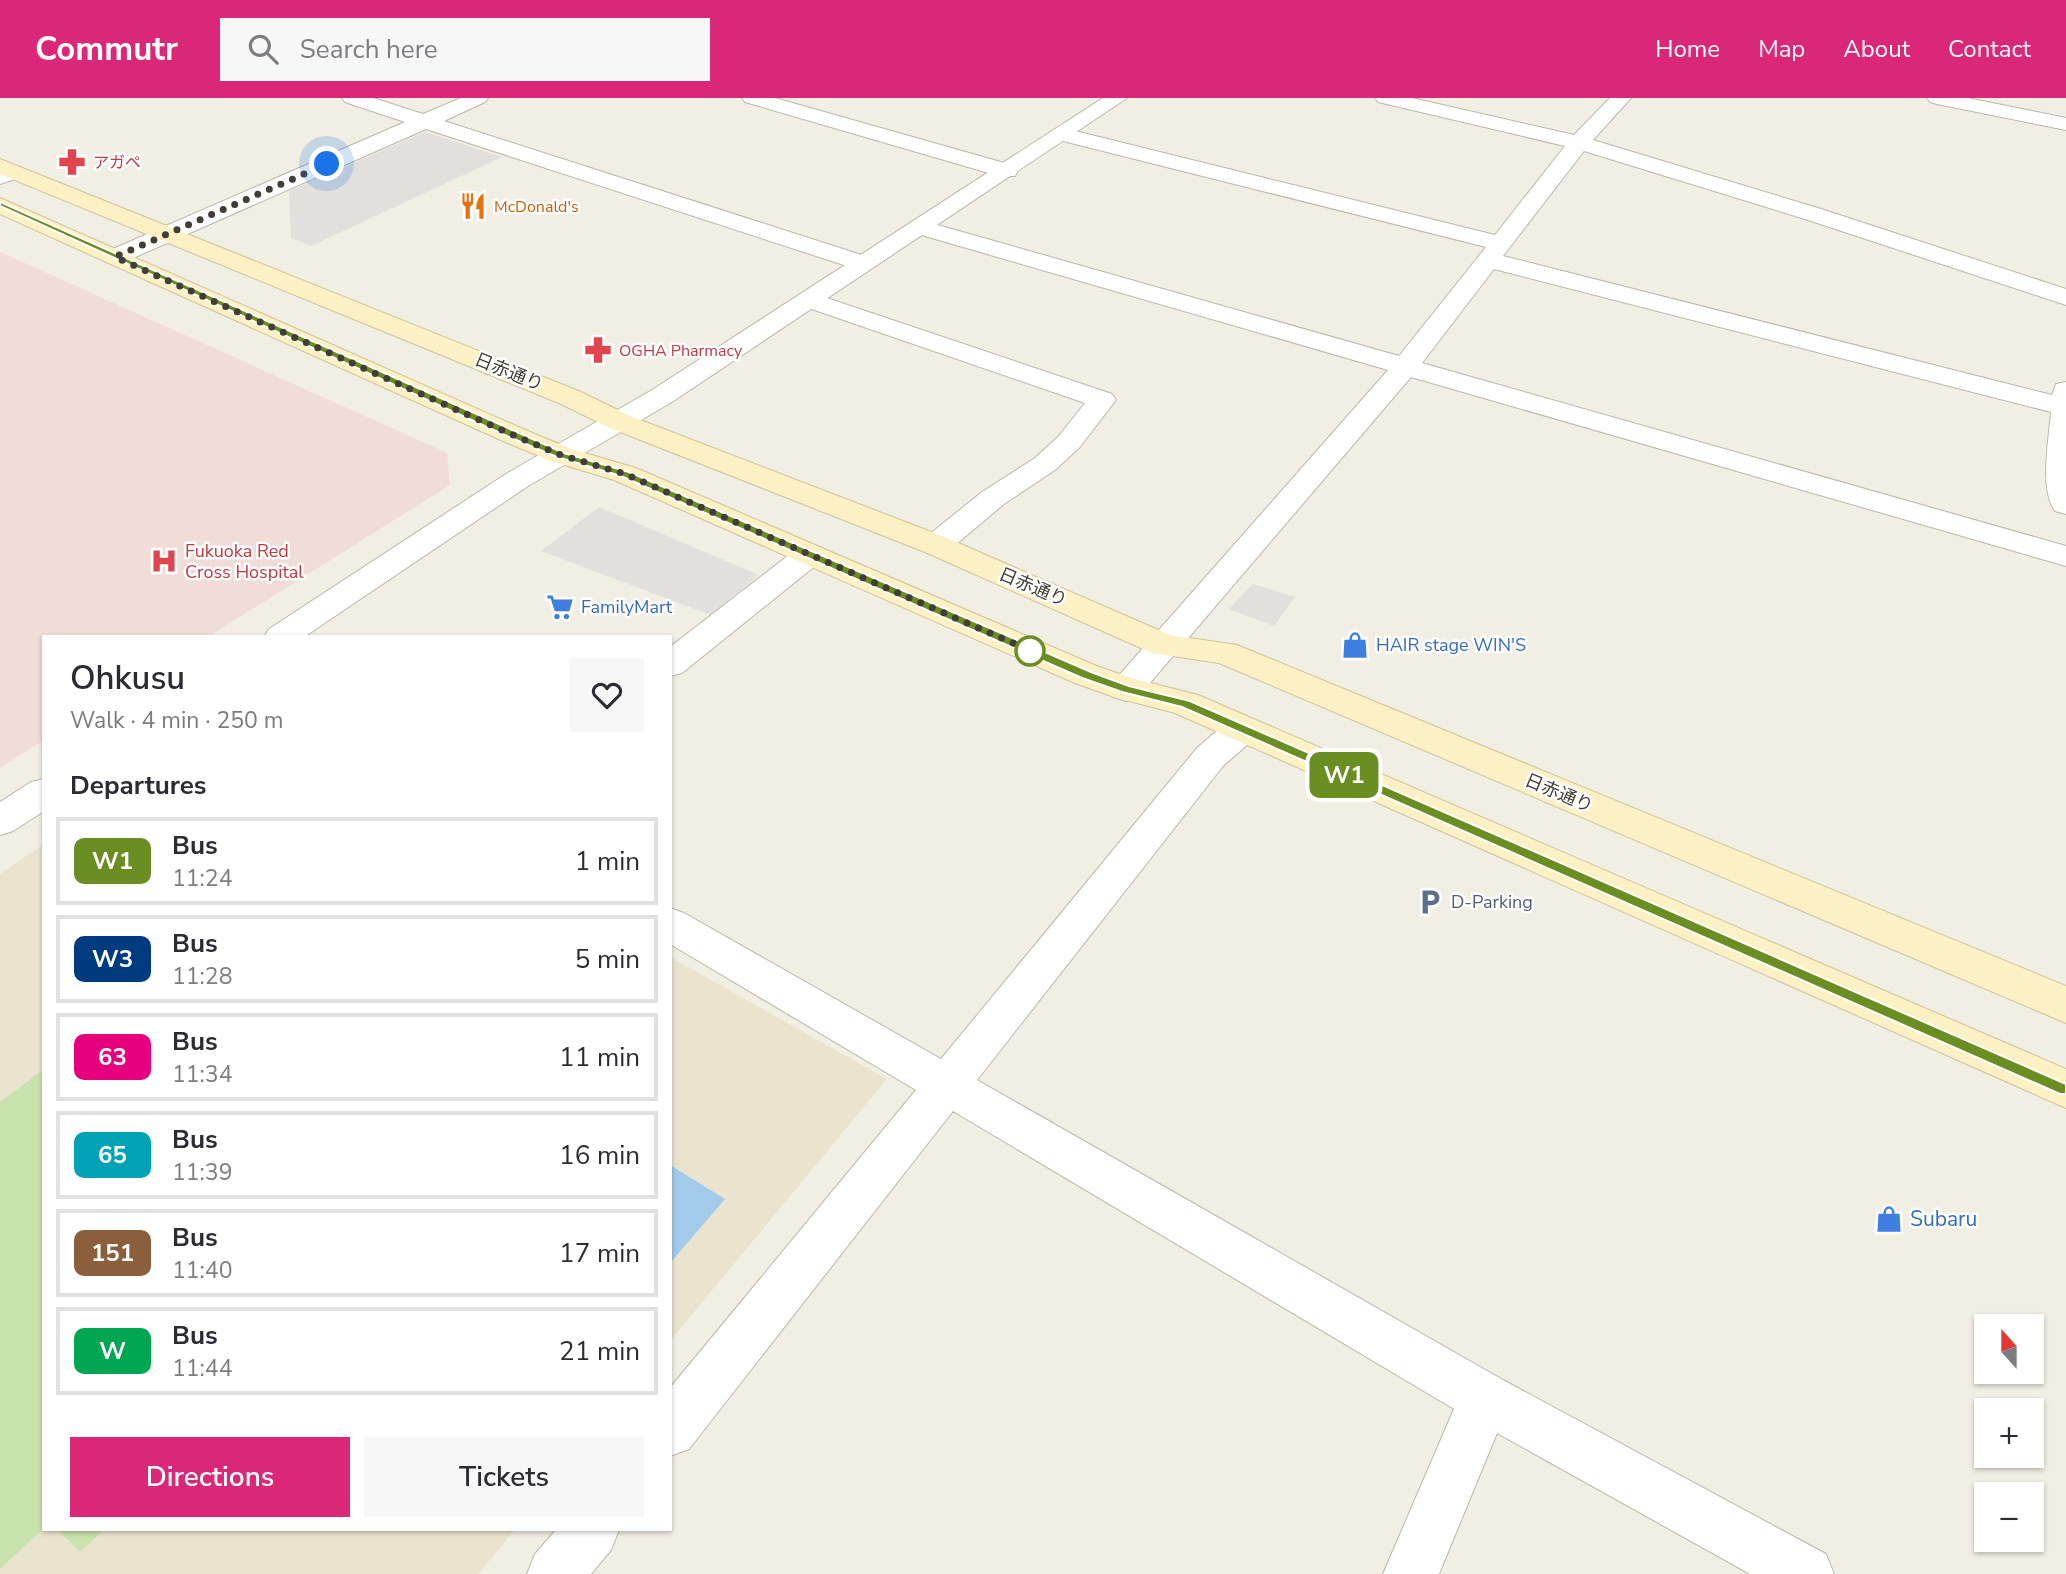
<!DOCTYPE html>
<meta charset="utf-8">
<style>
body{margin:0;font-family:"Nunito Sans","Noto Sans JP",sans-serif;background:#f7f7f7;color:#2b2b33;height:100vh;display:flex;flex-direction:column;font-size:26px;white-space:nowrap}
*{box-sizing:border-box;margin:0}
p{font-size:23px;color:#7c7c81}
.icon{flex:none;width:38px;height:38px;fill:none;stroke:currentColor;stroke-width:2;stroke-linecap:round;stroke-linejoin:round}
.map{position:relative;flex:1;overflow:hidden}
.sheet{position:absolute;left:42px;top:537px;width:630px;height:896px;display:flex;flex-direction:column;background:#fff;border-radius:0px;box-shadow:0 2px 5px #0004}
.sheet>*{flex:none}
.badge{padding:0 14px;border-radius:10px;font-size:24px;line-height:46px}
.needle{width:46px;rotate:339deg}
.fabs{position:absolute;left:1974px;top:1216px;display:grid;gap:14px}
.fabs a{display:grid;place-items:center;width:70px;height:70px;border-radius:0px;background:#fff;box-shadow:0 2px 5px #0004;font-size:35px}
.you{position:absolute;width:35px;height:35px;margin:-18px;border:5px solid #fff;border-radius:50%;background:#1a73e8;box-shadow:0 0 0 10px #1a73e833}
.map>.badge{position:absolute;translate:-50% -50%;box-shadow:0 0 0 4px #fff}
h2{padding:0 28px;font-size:26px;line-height:63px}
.round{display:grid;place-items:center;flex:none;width:74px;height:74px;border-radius:0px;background:#f7f7f7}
.headline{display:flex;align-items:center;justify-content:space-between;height:119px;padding:0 28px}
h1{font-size:33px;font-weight:600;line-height:52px}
.button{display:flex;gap:14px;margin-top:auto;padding:14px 28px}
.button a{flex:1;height:80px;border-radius:0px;background:#db2777;color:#fff;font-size:28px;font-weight:600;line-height:80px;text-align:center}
.button a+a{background:#f7f7f7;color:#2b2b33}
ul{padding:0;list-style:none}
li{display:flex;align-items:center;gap:21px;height:88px;margin:0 14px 10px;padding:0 14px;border:4px solid #e1e1e2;border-radius:0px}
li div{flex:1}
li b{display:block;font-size:26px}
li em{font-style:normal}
li .badge{min-width:77px;font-weight:700;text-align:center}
header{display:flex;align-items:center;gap:42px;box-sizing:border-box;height:98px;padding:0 35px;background:#db2777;color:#fff}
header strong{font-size:33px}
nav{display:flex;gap:38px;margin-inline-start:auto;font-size:24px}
.search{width:490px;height:63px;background:#f7f7f7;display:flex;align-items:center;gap:18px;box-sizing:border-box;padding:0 24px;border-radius:0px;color:#7c7c81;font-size:26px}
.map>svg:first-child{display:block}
.education{fill:#eae4cf}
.medical{fill:#f1ddd8}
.green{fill:#c9e3af}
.parking{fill:#e2e0dd}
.water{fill:#a3caeb}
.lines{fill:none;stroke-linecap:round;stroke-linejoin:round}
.service-casing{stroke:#bcb6a8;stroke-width:2}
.minor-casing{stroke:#bcb6a8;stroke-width:2}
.tertiary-casing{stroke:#bcb6a8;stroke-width:2}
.secondary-casing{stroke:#cfc397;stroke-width:2}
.service{fill:#fff;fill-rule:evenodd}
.minor{fill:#fff;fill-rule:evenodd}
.tertiary{fill:#fff;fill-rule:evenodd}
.secondary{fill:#fbf1c5;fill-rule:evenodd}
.line{fill:#6b8e23;stroke:#fff;stroke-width:2}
.walk{stroke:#433e35;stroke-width:7;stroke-dasharray:0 12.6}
.stop-dot{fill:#fff;stroke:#6b8e23;stroke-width:3.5}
.labels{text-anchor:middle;stroke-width:5;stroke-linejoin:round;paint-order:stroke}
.far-health-label{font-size:16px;fill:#be3a42;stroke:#fff;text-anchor:start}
.far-food-label{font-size:16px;fill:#c56008;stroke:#fff;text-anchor:start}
.street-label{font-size:18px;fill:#433e35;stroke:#fff}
.health-label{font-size:18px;fill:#be3a42;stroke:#fff;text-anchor:start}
.shop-label{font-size:18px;fill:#366cbe;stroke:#fff;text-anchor:start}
.service-label{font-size:18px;fill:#4e5e75;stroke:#fff;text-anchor:start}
.near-shop-label{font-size:21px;fill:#366cbe;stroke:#fff;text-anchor:start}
</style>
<header>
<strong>Commutr</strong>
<div class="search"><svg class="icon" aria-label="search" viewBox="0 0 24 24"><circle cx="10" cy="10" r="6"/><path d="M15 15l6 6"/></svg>Search here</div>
<nav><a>Home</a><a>Map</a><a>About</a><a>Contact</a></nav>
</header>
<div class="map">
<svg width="2066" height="1476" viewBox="0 0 2066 1476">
<rect width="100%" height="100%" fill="#f1eee4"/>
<path class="education" d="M44 746V1432H515L478 1476H0V776Z
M670 859 887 981 670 1243Z"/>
<path class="medical" d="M0 154 447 355 450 387 208 539H44V642L0 670Z"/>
<path class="green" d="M44 971V1430L0 1471V1004Z
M58 1432H103L80 1454Z"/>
<path class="parking" d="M425 34 502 59 311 148 291 140 289 93Z
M599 409 759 477 711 517 541 453Z
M1253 486 1295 499 1274 528 1229 511Z"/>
<path class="water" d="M670 1067 725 1101 670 1165Z"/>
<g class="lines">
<defs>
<path id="service" d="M15 69 25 75 22 79 0 86V74Z"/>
<path id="minor" d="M342 0H373L423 16 461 0H488L485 4 444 23 871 160 874 165 871 170 862 172 853 170 426 31 124 164 115 166 106 164 103 159 106 154 405 24 345 4Z
M742 0H775L1015 68 1018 73 1015 78H999L745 4Z
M1375 0H1412L1574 37 1610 0H1631L1593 42 1821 111 2066 191V207L1805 121 1584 53 1503 158 2052 297 2056 286 2066 284V416L2055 413C2039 391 2049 341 2051 314L1494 171 1422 265 2066 448V468L1411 279 1138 599 1126 603 1114 599 1109 591 1114 583 1388 272 911 134 907 129 911 124H927L1399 258 1486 149 1055 41 1052 36 1055 31 1063 30 1495 137 1565 48 1378 4Z
M1927 0H1968L2066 20V32L1937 6 1930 4Z
M809 194 1112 296 1116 302 1079 350 1055 372 1004 406 947 454 936 457 925 454 920 447 925 440 982 394 1035 360 1059 338 1085 305 800 207 796 202 800 197Z
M809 447 820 450 825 457 820 464 682 575 670 578V549L798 450Z
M1241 620 1254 623 1259 632 1254 641 1223 668 977 982 1503 1282 1826 1456 1834 1476H1750L1497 1335 1439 1476H1383L1454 1311 953 1013 689 1351 670 1358V1290L916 992 670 846V810L684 815 941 961 1197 650 1228 623Z
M556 1432H619L611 1452 591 1476H527L535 1456Z"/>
<path id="tertiary" d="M1103 0H1127L672 304 528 388 304 539H264L269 531 506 376 652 292Z
M44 681V713L13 733 0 737V704L31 684Z"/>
<path id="secondary" d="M0 61 581 294 630 318 947 440 1170 537 1237 547 2066 888V925L1219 565 1152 555 925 454 610 330 561 306 0 76Z
M0 100 523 331 571 351 636 370 1099 569 1135 581 1198 597 2066 971V1010L1175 615 1114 599 1075 585 614 382 551 363 503 343 0 116Z"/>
</defs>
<use href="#service" class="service-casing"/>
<use href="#minor" class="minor-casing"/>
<use href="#tertiary" class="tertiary-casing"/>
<use href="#secondary" class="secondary-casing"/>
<use href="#service" class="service"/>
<use href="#minor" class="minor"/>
<use href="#tertiary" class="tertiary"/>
<use href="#secondary" class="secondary"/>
</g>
<path class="line" d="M0 104 564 355 629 374 1091 574 1129 588 1190 603 2066 986V996H2060L1182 609 1122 594 1082 580 621 378 557 359 509 339 0 108Z"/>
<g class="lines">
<path class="walk" d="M327 66 115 159 513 337 561 357 625 376 1036 555 1030 553"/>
</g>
<defs>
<symbol id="pharmacy-bare" viewBox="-9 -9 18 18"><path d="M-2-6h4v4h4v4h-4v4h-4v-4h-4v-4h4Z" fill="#e0444e" stroke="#fff" stroke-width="2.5" paint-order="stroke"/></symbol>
<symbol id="restaurant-bare" viewBox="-9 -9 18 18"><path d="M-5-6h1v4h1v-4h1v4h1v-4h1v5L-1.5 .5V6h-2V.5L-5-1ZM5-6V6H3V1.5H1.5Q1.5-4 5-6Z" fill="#e8710a" stroke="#fff" stroke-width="2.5" paint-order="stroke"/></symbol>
<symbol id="hospital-bare" viewBox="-9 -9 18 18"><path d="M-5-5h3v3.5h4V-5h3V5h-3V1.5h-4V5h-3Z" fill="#e0444e" stroke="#fff" stroke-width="2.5" paint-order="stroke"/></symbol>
<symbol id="supermarket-bare" viewBox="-9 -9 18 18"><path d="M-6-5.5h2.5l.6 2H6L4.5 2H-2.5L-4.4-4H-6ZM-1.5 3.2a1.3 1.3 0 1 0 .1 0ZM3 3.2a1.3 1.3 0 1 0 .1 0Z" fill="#3f7fe0" stroke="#fff" stroke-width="2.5" paint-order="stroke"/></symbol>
<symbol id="shop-bare" viewBox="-9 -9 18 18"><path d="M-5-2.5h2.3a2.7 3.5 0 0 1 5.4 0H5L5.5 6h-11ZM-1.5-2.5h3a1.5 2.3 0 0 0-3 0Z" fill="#3f7fe0" stroke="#fff" stroke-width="2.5" paint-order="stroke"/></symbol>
<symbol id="parking-bare" viewBox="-9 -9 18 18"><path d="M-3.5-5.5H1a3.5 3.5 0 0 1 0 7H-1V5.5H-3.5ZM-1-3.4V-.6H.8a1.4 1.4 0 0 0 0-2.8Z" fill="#5c6f8a" stroke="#fff" stroke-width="2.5" paint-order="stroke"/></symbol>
</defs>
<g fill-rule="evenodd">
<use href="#pharmacy-bare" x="53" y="45" width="38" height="38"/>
<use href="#restaurant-bare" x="454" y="89" width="38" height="38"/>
<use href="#pharmacy-bare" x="579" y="233" width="38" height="38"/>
<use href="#hospital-bare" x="145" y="444" width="38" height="38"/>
<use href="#supermarket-bare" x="541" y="490" width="38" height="38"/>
<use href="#shop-bare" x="1336" y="528" width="38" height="38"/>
<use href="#parking-bare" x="1411" y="785" width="38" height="38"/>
<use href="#shop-bare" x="1870" y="1102" width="38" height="38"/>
</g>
<circle class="stop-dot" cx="1030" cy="553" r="14"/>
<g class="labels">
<g class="far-health-label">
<text x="93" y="70">アガペ</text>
<text x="619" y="258">OGHA Pharmacy</text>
</g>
<g class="far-food-label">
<text x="494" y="114">McDonald's</text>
</g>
<g class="street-label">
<text transform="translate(509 274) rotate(22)" y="6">日赤通り</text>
<text transform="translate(1033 489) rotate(23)" y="6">日赤通り</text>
<text transform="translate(1559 695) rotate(23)" y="6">日赤通り</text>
</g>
<g class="health-label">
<text x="185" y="459">Fukuoka Red<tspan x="185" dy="21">Cross Hospital</tspan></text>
</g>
<g class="shop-label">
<text x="581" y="515">FamilyMart</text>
<text x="1376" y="553">HAIR stage WIN'S</text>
</g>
<g class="service-label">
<text x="1451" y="810">D-Parking</text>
</g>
<g class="near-shop-label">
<text x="1910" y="1128">Subaru</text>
</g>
</g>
</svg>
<div class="fabs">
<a><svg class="needle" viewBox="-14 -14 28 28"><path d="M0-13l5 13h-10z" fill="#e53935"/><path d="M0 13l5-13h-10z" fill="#7c7c81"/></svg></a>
<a>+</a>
<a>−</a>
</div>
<div class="you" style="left:327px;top:66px"></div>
<b class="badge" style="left:1344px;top:677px;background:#6b8e23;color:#fff">W1</b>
<section class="sheet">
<div class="headline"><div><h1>Ohkusu</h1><p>Walk · 4 min · 250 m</p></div><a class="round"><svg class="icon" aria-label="heart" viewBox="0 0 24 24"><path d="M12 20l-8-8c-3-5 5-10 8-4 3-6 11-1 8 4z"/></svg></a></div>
<h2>Departures</h2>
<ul>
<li><span class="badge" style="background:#6b8e23;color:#fff">W1</span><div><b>Bus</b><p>11:24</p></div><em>1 min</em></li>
<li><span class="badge" style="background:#003b80;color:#fff">W3</span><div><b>Bus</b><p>11:28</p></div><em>5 min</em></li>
<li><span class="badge" style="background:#e6007e;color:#fff">63</span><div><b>Bus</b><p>11:34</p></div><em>11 min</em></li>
<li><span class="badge" style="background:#00a3b4;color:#fff">65</span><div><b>Bus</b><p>11:39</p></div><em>16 min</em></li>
<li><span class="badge" style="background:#8b5e3c;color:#fff">151</span><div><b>Bus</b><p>11:40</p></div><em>17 min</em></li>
<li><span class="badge" style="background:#00a651;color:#fff">W</span><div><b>Bus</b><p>11:44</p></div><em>21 min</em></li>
</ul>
<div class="button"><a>Directions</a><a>Tickets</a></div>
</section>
</div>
